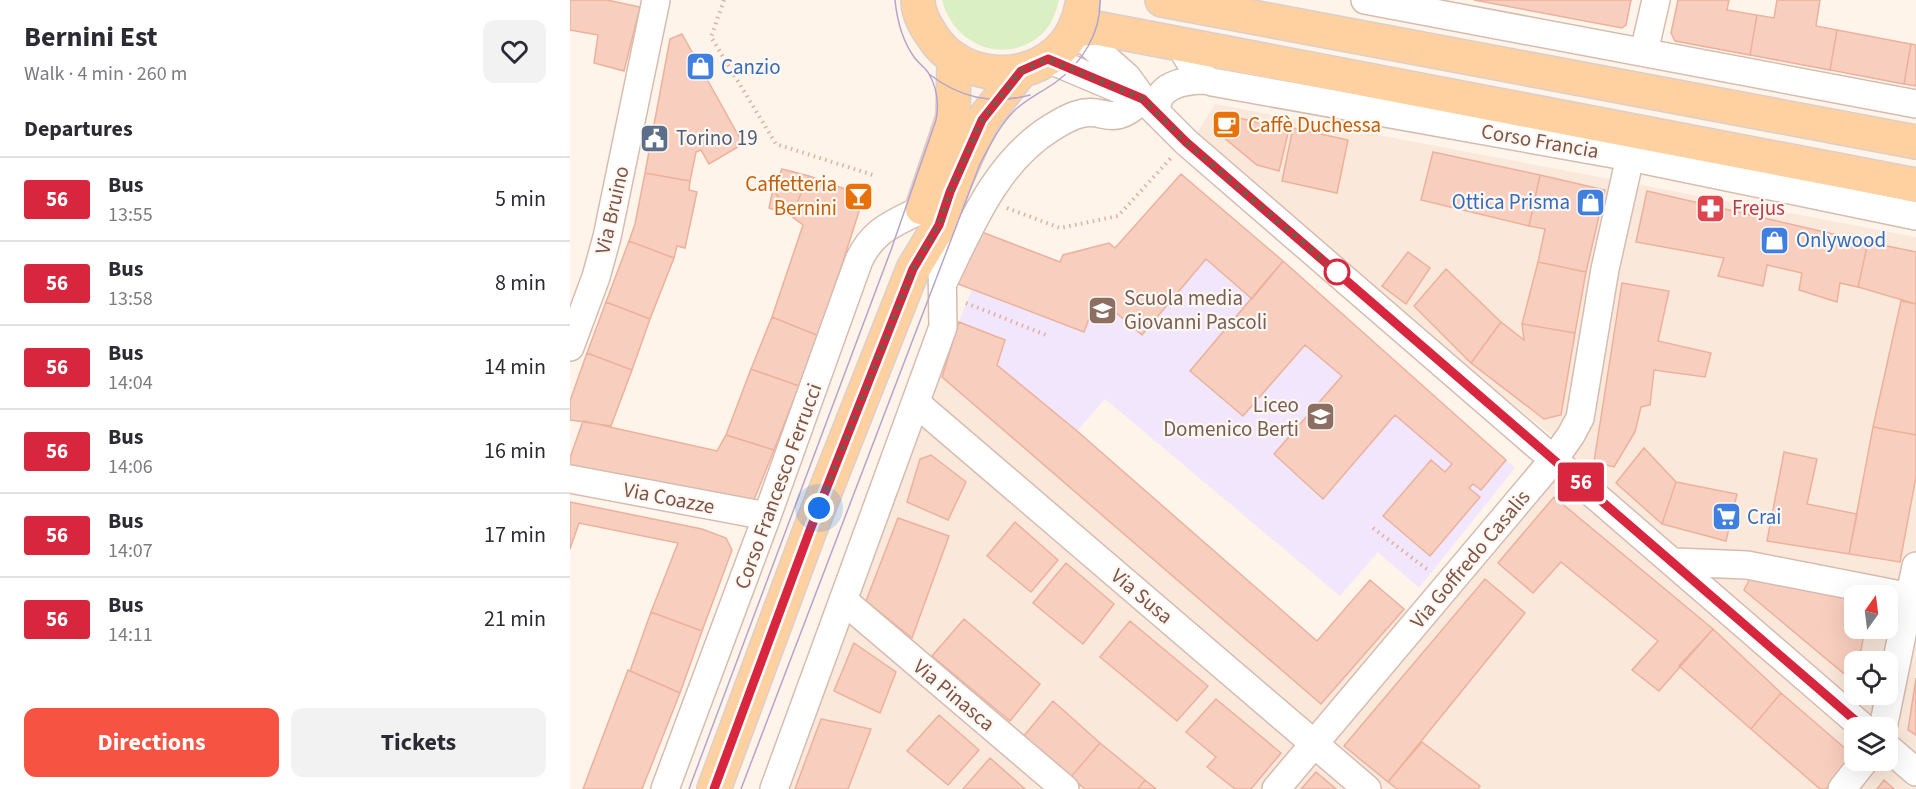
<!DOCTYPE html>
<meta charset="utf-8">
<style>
body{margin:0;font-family:"Source Sans 3",sans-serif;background:#f2f2f3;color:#2b2b33;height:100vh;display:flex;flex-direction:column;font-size:22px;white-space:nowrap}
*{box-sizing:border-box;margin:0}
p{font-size:20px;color:#7c7c81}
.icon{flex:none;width:33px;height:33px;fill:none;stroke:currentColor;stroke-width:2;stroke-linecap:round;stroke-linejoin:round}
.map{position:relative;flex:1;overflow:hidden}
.side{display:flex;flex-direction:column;background:#fff;width:570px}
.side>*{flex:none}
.badge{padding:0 12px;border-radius:4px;font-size:21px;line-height:39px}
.needle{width:39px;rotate:14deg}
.fabs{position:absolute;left:1274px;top:585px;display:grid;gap:12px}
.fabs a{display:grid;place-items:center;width:54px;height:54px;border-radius:12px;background:#fff;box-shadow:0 6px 24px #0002;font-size:30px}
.you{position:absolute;width:30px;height:30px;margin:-15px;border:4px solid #fff;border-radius:50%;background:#1a73e8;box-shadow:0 0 0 9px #1a73e833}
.map>.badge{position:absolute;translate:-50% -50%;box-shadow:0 0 0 3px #fff}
h2{padding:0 24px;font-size:22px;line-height:54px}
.round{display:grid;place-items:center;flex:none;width:63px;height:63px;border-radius:12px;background:#f2f2f3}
.summary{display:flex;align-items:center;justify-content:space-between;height:102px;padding:0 24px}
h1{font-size:28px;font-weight:700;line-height:45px}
.primary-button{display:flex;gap:12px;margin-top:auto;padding:12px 24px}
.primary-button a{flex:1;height:69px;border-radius:12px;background:#f65342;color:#fff;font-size:24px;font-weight:700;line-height:69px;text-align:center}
.primary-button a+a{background:#f2f2f3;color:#2b2b33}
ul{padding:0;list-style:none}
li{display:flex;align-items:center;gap:18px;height:84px;padding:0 24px;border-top:2px solid #e1e1e2}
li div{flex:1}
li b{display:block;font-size:22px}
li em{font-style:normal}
li .badge{min-width:66px;font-weight:700;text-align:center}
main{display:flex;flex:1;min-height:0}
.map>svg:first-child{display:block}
.residential{fill:#fae8da;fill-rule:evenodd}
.education{fill:#f1e6fc}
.green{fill:#dbefc5}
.building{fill:#f8cebe;stroke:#ecb19c;stroke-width:1.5}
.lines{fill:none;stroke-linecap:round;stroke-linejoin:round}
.minor-casing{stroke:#d6bcaf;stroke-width:30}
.major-casing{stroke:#dbcfcc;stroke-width:36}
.path{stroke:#deb09f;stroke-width:4;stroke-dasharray:1.5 4.5;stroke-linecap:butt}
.minor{stroke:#fff;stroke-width:27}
.major{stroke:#ffd0a0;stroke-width:33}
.tram{stroke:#b5a4cc;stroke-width:1.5}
.line-casing{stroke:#fff;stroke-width:14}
.line{stroke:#d7263d;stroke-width:9}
.walk{stroke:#7e5548;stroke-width:6;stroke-dasharray:0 10.8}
.stop-dot{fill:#fff;stroke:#d7263d;stroke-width:3}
.labels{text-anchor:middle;stroke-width:4.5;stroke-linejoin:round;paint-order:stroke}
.shop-label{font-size:21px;fill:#366cbe;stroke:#fff8f2;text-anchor:start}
.food-label{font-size:21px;fill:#c56008;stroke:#fff8f2;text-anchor:start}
.service-label{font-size:21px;fill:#4e5e75;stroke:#fff8f2;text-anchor:start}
.street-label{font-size:21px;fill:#7e5548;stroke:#fff8f2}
.health-label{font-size:21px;fill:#be3a42;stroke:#fff8f2;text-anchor:start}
.education-label{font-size:21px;fill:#785e54;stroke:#fff8f2;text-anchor:start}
</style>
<main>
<section class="side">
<div class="summary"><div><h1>Bernini Est</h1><p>Walk · 4 min · 260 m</p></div><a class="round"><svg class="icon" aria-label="heart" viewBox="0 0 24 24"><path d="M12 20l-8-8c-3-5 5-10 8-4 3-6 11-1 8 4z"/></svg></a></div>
<h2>Departures</h2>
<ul>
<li><span class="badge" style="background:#d7263d;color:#fff">56</span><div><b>Bus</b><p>13:55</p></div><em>5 min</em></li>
<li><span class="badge" style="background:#d7263d;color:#fff">56</span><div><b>Bus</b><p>13:58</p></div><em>8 min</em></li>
<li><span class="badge" style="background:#d7263d;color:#fff">56</span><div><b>Bus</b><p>14:04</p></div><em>14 min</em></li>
<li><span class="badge" style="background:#d7263d;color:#fff">56</span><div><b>Bus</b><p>14:06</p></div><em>16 min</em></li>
<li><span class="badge" style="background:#d7263d;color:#fff">56</span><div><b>Bus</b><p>14:07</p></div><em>17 min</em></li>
<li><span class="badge" style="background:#d7263d;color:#fff">56</span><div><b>Bus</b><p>14:11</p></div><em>21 min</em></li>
</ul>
<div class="primary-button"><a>Directions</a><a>Tickets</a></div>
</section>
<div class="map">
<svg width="1346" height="789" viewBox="0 0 1346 789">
<rect width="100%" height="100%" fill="#fff4ea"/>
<path class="residential" d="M645 104 1346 237V789H216L384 320 435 340 507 431 747 641 800 580 858 627 1004 453 899 369 627 133ZM1284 596H1317V628H1284ZM1284 662H1317V694H1284ZM1284 728H1317V760H1284Z"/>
<path class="education" d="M611 174 713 261 945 468 849 588 808 552 770 596 535 399 507 431 427 365 435 340 389 322 402 289 404 229 489 262 493 255 539 243 545 248Z"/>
<path class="green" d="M372 0H489C486 12 482 24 473 33 437 67 383 46 372 0Z"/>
<path class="building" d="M0 0H37L70 7 54 71 24 63 28 35 0 30Z
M904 0H1061L1056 25 1052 28Z
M1108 0H1159L1157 10 1187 15 1180 55 1105 41 1101 33Z
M1207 0H1250L1246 26 1267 30 1260 70 1180 55 1187 15 1204 18Z
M1267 30 1341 44 1334 84 1260 70Z
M112 34 173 144 139 164 131 150 126 152 120 181 75 173 100 39Z
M1341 44 1346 45V86L1334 84Z
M655 115 719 129 709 171 687 165 646 131Z
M723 128 778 140 767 193 712 181Z
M863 152 970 175 959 226 851 200Z
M212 169 239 176 221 216 203 189Z
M75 173 120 181 119 190 127 192 115 248 107 246 104 258 59 241 65 224Z
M611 174 713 261 682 299 636 259 572 335 537 305 523 308 514 332 383 282 404 229 490 262 493 255 539 243 545 248Z
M970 175 1035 190 1016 272 968 262 975 229 959 226Z
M239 176 294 196 249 336 202 317 233 225 221 216Z
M203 189 221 216 199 208Z
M1077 191 1298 242 1288 287 1270 283 1267 302 1229 290 1232 273 1197 265 1193 286 1148 276 1154 258 1066 242Z
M59 241 104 258 80 319 36 302Z
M1298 242 1346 252V304L1288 287Z
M838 252 860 268 836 304 812 286Z
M713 261 936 460 911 490 903 484 899 488 910 497 860 556 813 516 861 460 875 472 882 464 825 415 753 499 704 454 772 376 735 345 673 416 620 371Z
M968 262 1016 272 1005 333 952 324Z
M876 269 931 322 901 363 844 306Z
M1052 283 1099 291 1088 341 1141 353 1135 377 1084 370 1080 405 1071 407 1065 432 1044 467 1024 462Z
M1331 301 1346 304V435L1303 427Z
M36 302 80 319 62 370 17 353Z
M202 317 249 336 229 386 181 369Z
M389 322 435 340 427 365 507 431 747 641 800 580 834 609 751 704 372 377Z
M931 322 954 340 952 324 1005 333 991 415 974 419 901 363Z
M17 353 62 370 41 426 0 420V401Z
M181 369 229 386 204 450 156 435Z
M13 421 147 451 156 435 204 450 184 500 0 472V458Z
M1303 427 1346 435V477L1330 562 1279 554Z
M1074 448 1106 482 1092 524 1046 483Z
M1214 452 1247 459 1237 504 1287 514 1279 554 1197 541Z
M361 455 396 482 378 520 337 502 350 459Z
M1106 482 1167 494 1156 541 1092 524Z
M984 497 1143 629 1089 691 1062 670 1088 641 991 562 963 593 928 563Z
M0 502 132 529 156 538 162 550 132 631 81 612 108 543 9 523 0 549Z
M328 518 379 536 342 638 296 601Z
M445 522 488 560 461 592 417 556Z
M496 563 544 604 513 644 463 603Z
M1182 575 1284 596V628H1295L1289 662H1284V674L1278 677 1174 590Z
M915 579 955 613 818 782 774 746Z
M81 612 132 631 110 693 60 671Z
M394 619 470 684 440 721 362 656Z
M560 621 638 686 607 721 530 657Z
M1143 629 1211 693 1181 729 1109 666Z
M284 643 326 672 310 713 264 691Z
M58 670 110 693 72 789H13Z
M1346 678V735L1338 730Z
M1211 693 1284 756 1256 789H1250L1181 729Z
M646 699 711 753 681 789H665L637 767 646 757 616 732Z
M483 701 530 743 501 777 453 737Z
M369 715 409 750 378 785 337 751Z
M251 719 301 729 278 789H225Z
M852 742 910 786 908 789H827L818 782Z
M530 743 575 780 568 789H515L501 777Z
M420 758 455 789H393Z
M746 772 766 789H731Z
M575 780 586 789H568Z
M1314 780 1324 789H1307Z"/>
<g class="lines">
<defs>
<path id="minor" d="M795 0 1346 104
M504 30 557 77 573 99 616 142 1294 728
M610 45C618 58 627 78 642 82L1060 157 1346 216
M1074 52 1086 0
M478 59 570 98
M587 113C584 85 614 80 636 80
M373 283C400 227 426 162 481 128 489 123 497 118 506 115 536 105 539 131 573 99
M0 347 26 277 37 237 86 0
M346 403 797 789
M0 479 197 516
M1105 562 1177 565 1346 598
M273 600 495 789
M1313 728 1346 566
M1317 747 1346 772
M95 789 197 516 289 260C304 229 323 224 352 209
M204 789 373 327 372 264 366 231
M706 789 984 459 1001 435 1010 418 1035 269 1060 157
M1272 789 1295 760"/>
<path id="major" d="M348 0C348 13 354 24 361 34 388 80 457 86 493 46 505 33 510 17 513 0
M592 0 1346 142
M504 30 526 28 1346 185
M352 208 383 117 384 59
M144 789 240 530 343 269 369 226 380 192 412 121 451 71"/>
</defs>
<use href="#minor" class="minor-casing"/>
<use href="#major" class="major-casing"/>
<path class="path" d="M154 0 141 37 206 144 303 175
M437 208 490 228 548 216 601 158
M396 303 476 335
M803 528 858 570"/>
<use href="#minor" class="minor"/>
<use href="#major" class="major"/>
<path class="tram" d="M359 74C390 98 422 105 460 95
M119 789 321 250 366 120C369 105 367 88 359 74 356 68 348 63 344 57 332 40 327 20 325 0
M171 789 410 164C420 145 429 126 445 110 458 98 472 92 486 82 512 63 531 33 530 0"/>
</g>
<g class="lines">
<defs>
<path id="line" d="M144 789 240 530 343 269 369 225 380 192 412 120 451 71 478 59 573 99 616 142 1294 728"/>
</defs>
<use href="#line" class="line-casing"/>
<use href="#line" class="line"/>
<path class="walk" d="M249 508 343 269 369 225 380 192 412 120 451 71 478 59 573 99 616 142 775 279 767 272"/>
</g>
<defs>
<symbol id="shop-square" viewBox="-11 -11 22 22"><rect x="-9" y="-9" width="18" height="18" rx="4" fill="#3f7fe0" stroke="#fff8f2"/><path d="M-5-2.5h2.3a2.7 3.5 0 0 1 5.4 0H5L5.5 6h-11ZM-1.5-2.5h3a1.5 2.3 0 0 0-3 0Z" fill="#fff"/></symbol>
<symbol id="cafe-square" viewBox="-11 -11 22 22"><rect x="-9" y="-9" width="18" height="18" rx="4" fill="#e8710a" stroke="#fff8f2"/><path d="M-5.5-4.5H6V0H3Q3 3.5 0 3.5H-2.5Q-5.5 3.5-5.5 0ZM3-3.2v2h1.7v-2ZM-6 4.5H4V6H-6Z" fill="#fff"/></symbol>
<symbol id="civic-square" viewBox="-11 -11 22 22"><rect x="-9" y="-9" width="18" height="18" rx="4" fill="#5c6f8a" stroke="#fff8f2"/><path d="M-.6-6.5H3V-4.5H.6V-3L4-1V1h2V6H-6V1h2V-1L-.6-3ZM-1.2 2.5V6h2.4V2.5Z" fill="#fff"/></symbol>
<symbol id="bar-square" viewBox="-11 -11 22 22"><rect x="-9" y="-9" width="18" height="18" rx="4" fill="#e8710a" stroke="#fff8f2"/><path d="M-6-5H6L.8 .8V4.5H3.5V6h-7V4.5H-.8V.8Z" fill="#fff"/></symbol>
<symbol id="pharmacy-square" viewBox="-11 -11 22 22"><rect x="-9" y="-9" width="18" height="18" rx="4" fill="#e0444e" stroke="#fff8f2"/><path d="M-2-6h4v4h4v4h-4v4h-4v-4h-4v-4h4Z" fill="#fff"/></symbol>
<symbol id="school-square" viewBox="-11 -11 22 22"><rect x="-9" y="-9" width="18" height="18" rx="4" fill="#8d6e63" stroke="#fff8f2"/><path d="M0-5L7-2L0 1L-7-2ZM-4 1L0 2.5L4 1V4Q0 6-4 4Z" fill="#fff"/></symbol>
<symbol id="supermarket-square" viewBox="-11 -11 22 22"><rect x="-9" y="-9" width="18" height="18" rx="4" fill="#3f7fe0" stroke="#fff8f2"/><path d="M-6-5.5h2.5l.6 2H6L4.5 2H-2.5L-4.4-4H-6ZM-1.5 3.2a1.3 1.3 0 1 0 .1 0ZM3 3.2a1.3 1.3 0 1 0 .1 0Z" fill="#fff"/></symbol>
</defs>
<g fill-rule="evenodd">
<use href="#shop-square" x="114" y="50" width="33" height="33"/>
<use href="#cafe-square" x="640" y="108" width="33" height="33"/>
<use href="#civic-square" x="68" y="122" width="33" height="33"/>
<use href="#bar-square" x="272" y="180" width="33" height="33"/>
<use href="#shop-square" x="1004" y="186" width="33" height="33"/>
<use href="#pharmacy-square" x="1124" y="192" width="33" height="33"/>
<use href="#shop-square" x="1188" y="224" width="33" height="33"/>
<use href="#school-square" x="516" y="294" width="33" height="33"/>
<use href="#school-square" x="734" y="400" width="33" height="33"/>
<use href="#supermarket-square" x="1140" y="500" width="33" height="33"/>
</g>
<circle class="stop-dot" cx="767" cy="272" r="12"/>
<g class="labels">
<g class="shop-label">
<text x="151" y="74">Canzio</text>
<text x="1000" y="209" text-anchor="end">Ottica Prisma</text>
<text x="1226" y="247">Onlywood</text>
<text x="1177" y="524">Crai</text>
</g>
<g class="food-label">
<text x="678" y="132">Caffè Duchessa</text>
<text x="267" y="191" text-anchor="end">Caffetteria<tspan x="267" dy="24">Bernini</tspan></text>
</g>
<g class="service-label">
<text x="106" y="145">Torino 19</text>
</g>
<g class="street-label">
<text transform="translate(970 141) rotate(10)" y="7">Corso Francia</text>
<text transform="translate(42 210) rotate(-77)" y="7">Via Bruino</text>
<text transform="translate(208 486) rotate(-70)" y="7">Corso Francesco Ferrucci</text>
<text transform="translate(99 498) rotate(11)" y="7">Via Coazze</text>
<text transform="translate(900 559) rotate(-50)" y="7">Via Goffredo Casalis</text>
<text transform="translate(572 596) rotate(40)" y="7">Via Susa</text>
<text transform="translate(384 695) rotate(40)" y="7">Via Pinasca</text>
</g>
<g class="health-label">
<text x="1162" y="215">Frejus</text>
</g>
<g class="education-label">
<text x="554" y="305">Scuola media<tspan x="554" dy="24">Giovanni Pascoli</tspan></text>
<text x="729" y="412" text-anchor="end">Liceo<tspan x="729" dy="24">Domenico Berti</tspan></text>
</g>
</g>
</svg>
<div class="fabs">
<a><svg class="needle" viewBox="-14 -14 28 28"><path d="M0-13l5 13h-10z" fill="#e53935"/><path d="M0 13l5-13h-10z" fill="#7c7c81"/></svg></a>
<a><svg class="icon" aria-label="locate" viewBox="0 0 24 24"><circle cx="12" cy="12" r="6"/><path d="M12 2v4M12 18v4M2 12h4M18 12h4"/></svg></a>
<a><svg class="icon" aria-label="layers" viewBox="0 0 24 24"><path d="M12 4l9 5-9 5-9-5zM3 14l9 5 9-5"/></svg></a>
</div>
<div class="you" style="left:249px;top:508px"></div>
<b class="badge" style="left:1011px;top:482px;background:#d7263d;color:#fff">56</b>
</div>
</main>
